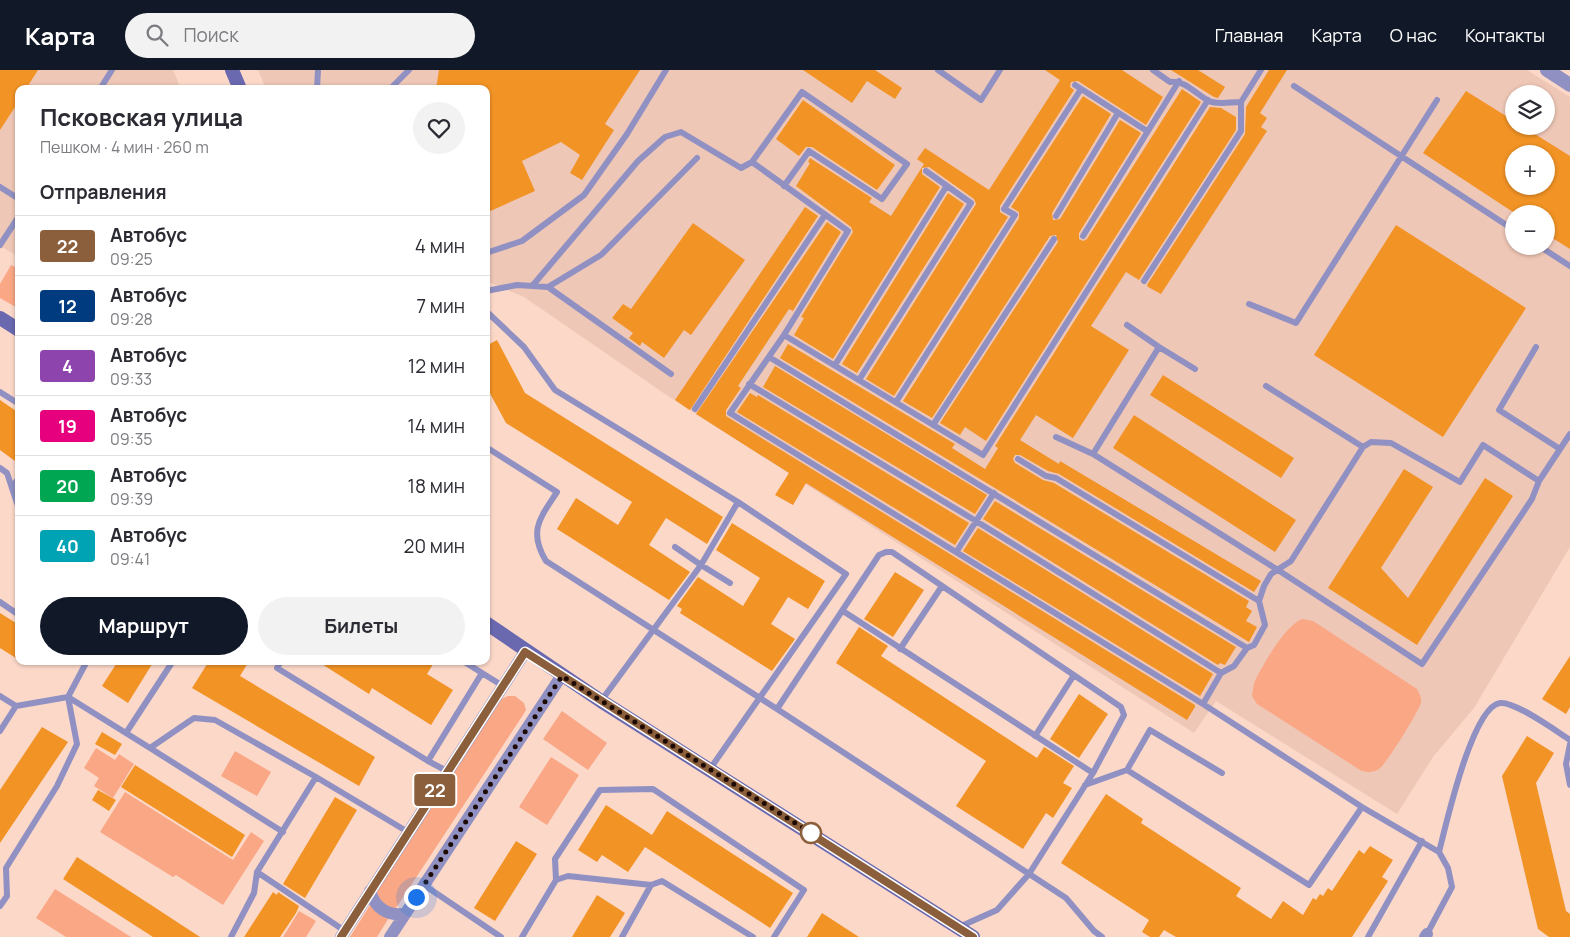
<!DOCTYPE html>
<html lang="ru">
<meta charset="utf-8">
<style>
body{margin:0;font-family:Manrope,sans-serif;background:#f2f2f3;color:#2b2b33;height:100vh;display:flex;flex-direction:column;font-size:19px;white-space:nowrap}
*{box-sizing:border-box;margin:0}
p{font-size:16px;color:#7c7c81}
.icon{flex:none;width:28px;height:28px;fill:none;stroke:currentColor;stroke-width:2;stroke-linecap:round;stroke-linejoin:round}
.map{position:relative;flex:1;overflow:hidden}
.panel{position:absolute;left:15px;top:15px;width:475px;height:580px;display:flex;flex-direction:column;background:#fff;border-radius:10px;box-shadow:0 1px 4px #0004}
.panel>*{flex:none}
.badge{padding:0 10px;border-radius:4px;font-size:18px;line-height:32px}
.buttons{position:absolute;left:1505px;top:15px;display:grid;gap:10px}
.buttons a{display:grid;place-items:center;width:50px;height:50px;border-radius:50%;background:#fff;box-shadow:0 1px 4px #0004;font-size:25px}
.you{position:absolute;width:25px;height:25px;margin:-12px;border:4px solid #fff;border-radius:50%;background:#1a73e8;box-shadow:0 0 0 8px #1a73e833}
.map>.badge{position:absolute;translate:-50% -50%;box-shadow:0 0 0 2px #fff}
h2{padding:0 25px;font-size:19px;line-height:45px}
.round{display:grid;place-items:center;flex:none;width:52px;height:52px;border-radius:26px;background:#f2f2f3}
.summary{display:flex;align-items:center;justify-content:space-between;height:85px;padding:0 25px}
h1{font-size:24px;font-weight:700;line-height:38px}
.primary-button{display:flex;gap:10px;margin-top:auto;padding:10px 25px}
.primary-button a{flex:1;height:58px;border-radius:30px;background:#111827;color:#fff;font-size:20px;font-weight:700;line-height:58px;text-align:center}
.primary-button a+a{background:#f2f2f3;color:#2b2b33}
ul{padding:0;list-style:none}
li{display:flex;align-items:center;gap:15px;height:60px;padding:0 25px;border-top:1px solid #e1e1e2}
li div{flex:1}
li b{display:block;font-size:19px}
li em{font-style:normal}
li .badge{min-width:55px;font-weight:700;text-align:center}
header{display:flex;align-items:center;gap:30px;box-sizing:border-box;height:70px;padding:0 25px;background:#111827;color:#fff}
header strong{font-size:24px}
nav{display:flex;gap:28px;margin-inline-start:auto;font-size:18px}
.search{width:350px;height:45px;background:#f2f2f3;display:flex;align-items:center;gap:12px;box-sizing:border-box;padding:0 18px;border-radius:28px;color:#7c7c81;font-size:19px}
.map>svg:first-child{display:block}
.built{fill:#efc7b7;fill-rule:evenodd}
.green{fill:#f9a785}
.building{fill:#f29325;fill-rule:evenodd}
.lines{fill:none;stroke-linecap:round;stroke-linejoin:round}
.service{stroke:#9091c2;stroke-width:6}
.minor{stroke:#9091c2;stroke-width:12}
.tertiary{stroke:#9091c2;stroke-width:14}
.secondary{stroke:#6a69b0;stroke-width:14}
.line-casing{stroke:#fff;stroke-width:11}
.line{stroke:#8b5e3c;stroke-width:8}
.walk{stroke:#1d0a03;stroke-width:5;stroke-dasharray:0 9}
.stop-dot{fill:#fff;stroke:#8b5e3c;stroke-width:2.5}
</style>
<header>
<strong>Карта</strong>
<div class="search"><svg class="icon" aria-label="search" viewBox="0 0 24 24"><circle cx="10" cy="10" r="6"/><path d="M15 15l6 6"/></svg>Поиск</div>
<nav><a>Главная</a><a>Карта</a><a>О нас</a><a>Контакты</a></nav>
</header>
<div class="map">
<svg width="1570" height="867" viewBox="0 0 1570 867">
<rect width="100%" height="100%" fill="#fcd8c9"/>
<path class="built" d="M0 0H173L181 19H19V187L0 176Z
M258 0H1527L1570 27V477L1474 638 1433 687 1397 744 1216 631 1194 663 668 326 524 227 486 211V19H266ZM1514 24H1546V56H1514ZM1514 84H1546V116H1514ZM1514 144H1546V176H1514Z"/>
<path class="green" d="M11 195 19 199V239L0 228V214Z
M1302 549 1313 551 1417 619C1419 623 1422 628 1421 633 1418 642 1386 695 1379 699 1372 703 1367 703 1360 700L1257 634 1252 626C1253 621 1253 615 1255 611 1263 594 1285 556 1302 549Z
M508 626H515L524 633 526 640 523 645 398 835 395 839 389 841 375 823 499 630Z
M562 641 607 673 588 700 543 669Z
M96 678 115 690 119 684 134 694 113 728 94 716 99 708 84 698Z
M235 681 271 702 257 726 221 706Z
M551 687 579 705 547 755 519 737Z
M125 722 233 790 251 762 264 771 223 835 176 805 173 807 100 762Z
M55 819 131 867H66L36 848Z
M372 832 390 846 377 867H350Z
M299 841 316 851 306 867H283Z"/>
<path class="building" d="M0 0H38L26 19H19V31L0 60Z
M439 0H640L605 54 614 60 582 110 570 103 580 85 561 72 522 91 535 121 486 143V19H436Z
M803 0H875L902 18 895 29 867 11 852 33Z
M1045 0H1122L1163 27 1146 55 1078 11 1071 12 1070 17 1074 20 1000 136V142L1008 147 894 326 866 309 976 134 974 129 929 97 922 98V104L940 117 833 289 794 265 804 248 801 247 853 162 851 157 796 116 810 93 808 92 810 88 872 128 869 132 891 146 924 94 917 89 925 78 989 120 1060 10Z
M1171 0H1198L1225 17 1218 28 1214 27Z
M1269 0H1287L1260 43 1267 48 1261 57 1267 61 1161 224 1148 217 1147 215 1245 64 1246 37Z
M1182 19 1201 32 986 371 965 357 960 365 940 353 1058 172 1056 165 1050 166 932 348 903 331 1019 148V142L1011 137 1083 26 1111 44 1052 143 1053 150 1060 149 1120 50 1141 63 1079 163V169L1083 171 1087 169Z
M1466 21 1514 51V56H1522L1570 86V179L1546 164V144H1516L1423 83ZM1514 84H1546V116H1514Z
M803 30 895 95 877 120 812 77H806L799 86 776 69Z
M1210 37 1221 38 1236 47V60L1139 210 1126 202 1091 256 1129 280 1073 368 1036 345 1020 370 1059 394 1060 391 1261 511 1254 522 1059 404 1048 401 1020 385H1015L1013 389 1015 393 1043 410 1054 413 1249 531 1246 537 1252 541 1246 551 1257 557 1249 572 780 288 788 274 955 374 952 378 985 399 998 378 995 376Z
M948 123 964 134 857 303 842 294Z
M805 137 818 146 690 340 688 339 675 330Z
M827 152 841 162 793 241 789 239 738 316 741 318 726 340V346L1195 635V637L1187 650 806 413 793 435 775 425 789 403 696 344Z
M693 153 745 190 691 265 684 260 664 288 642 272 640 276 629 268 633 263 612 248 623 234 631 239Z
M1396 155 1526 238 1443 367 1314 285Z
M497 270 525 323 723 447 707 474 666 448 649 475 690 502 669 530 557 459 576 428 618 455 632 432 506 353 486 316V276Z
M775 296 987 425 975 444 763 317Z
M1163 305 1294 388 1281 408 1150 325Z
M750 323 757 327 758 325 969 453 955 475 737 342Z
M0 330 19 343V394L0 380Z
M1134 345 1296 450 1275 482 1113 378Z
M1404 399 1433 417 1381 498 1408 528 1485 408 1513 426 1417 575 1328 518Z
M995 431 1236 577 1225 595 1220 593 1218 595 983 449Z
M732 453 825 511 808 539 788 527 771 554 795 569 772 601 680 543 682 539 677 536 698 507 743 536 760 508 716 480Z
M978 458 1213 604 1200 626 963 481Z
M895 502 924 520 893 567 864 549Z
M0 543 19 555V590L0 578Z
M859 557 888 576 881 586 1037 688 1044 677 1074 696 1063 713 1072 718 1053 748 1046 743 1023 779 956 736 986 691 836 593Z
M1570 586V637L1566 644 1542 629Z
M118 591H154L128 633 102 616Z
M209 591H249L240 606 375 687 359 716 192 618Z
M317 591H435L427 604 453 620 431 655 372 618 369 624Z
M1079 624 1108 644 1079 688 1050 669Z
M42 657 68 672 0 773V720Z
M102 662 122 674 115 685 95 674Z
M1527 666 1554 683 1536 713 1566 841 1570 844V867H1549L1538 859 1502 706Z
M135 695 245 765 232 787 121 717Z
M98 720 116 730 109 741 92 730Z
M1106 724 1143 749 1141 753 1241 818 1236 826 1271 849 1283 831 1303 845 1313 828 1316 830 1320 824 1323 826 1328 818 1332 821 1359 780 1364 784 1370 776 1393 790 1382 807 1388 811 1352 867H1176L1164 860 1159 867H1150L1142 862 1149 850 1061 793Z
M335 727 357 740 305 828 283 814Z
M606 735 652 765 667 741 793 823 770 858 645 777 628 802 602 785 597 792 578 780Z
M516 771 537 784 495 851 474 838Z
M77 787 148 833 200 867H153L63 809Z
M273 822 277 825 278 822 299 836 296 843 280 867H244Z
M597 825 625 843 610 867H572Z
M822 843 859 867H807Z"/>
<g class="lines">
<path class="service" d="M938 0 981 30 1000 0
M1153 0 1170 12C1186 10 1195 24 1209 31 1218 35 1230 32 1241 32L1261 0
M1075 15 1147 61
M1294 16 1514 160
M100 19 112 0
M317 19 318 0
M390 19 409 0
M752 92 848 161 784 265 730 343 1203 634 1362 737
M0 117 19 129
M1056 146 1118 43
M1083 166 1179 11
M0 175 19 146
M1539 176 1570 196
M486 183 522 171 584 125 627 64 666 0
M1144 211 1241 61V32
M533 215 638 91 665 67 681 62 741 98 752 92 802 22 907 94 882 129 809 81 784 116
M548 217 671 304
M486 221 517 215 548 217 601 185 697 88
M1249 234 1296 253 1437 30
M486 241 524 277 555 320 738 432 701 495 675 477
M1127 255 1159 277
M784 265 983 385 1208 30
M1536 277 1499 340 1560 379
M769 287 1247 578
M835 295 946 117
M1195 299 1159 277 1093 384 1278 500 1422 594 1532 429 1539 411 1570 364
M859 310 971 133 926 101
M749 314 976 451 1221 603
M1266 316 1363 377
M0 322 19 334
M896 332 1015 145 1004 139 1081 19
M695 339 825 145
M933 355 1054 169
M1056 367 1093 384
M486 377 557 422C540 448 528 461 546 491L777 639 879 485 886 482H892L1121 637 1124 645 1093 703 1029 804 997 840 959 857
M1018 389 1046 406 1056 408 1259 531
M0 398 7 403 19 439
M12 418 19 407
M957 481 994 423
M0 532 19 545
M843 541 1093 703
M900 579 942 516
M281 591 277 598 428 691
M482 603 503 616
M0 626 16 636
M68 627 150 678 194 648 215 650 316 707 257 802 254 823 231 867
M601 631 701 495 730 513
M1203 634 1221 603 1234 596 1247 578 1254 575 1265 555 1259 531 1264 516 1271 504 1291 491 1363 377 1371 372 1391 373 1460 412 1483 375 1539 411
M777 639 1066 828 1094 861 1102 867
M0 661 16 636 68 627 87 591
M126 663 173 591
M1035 666 1074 605
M1570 674 1566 694 1570 715
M150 678 283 762
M710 699 846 504 738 432
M1127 700 1309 815 1362 737 1439 782
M447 701 428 691 482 603 463 591
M316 707 408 762
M1085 715 1127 700 1150 660 1222 703
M257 802 345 861
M556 810 555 789 600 720 653 719 804 820 774 867
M424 815 501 867
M0 836 7 826 6 798 57 716 77 674 68 627
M1428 865 1427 864 1452 817 1448 798 1439 782C1446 755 1472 637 1500 633 1515 631 1556 661 1570 670
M522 867 556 810 568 806 651 815 662 811 753 867
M622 867 651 815
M1368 867 1422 771"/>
<path class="minor" d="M370 821C375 838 387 846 405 844
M341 867 525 582
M390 867 562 605
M1425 867 1427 864"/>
<path class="tertiary" d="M1547 0 1570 15"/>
<path class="secondary" d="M232 0 240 19
M0 248 19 260
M486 553 601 631 973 867"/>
</g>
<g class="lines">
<defs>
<path id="line" d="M341 867 525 582 973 867"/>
</defs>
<use href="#line" class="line-casing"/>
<use href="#line" class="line"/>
<path class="walk" d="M416 827 562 606 811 763"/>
</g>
<circle class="stop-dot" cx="811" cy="763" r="10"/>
</svg>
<div class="buttons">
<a><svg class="icon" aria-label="layers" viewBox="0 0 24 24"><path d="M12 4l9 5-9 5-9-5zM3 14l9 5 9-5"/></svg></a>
<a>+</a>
<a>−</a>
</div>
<div class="you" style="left:416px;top:827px"></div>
<b class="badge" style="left:435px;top:720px;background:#8b5e3c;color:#fff">22</b>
<section class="panel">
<div class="summary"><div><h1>Псковская улица</h1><p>Пешком · 4 мин · 260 m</p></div><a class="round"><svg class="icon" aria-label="heart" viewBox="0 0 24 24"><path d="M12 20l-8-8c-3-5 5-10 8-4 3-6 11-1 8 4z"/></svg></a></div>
<h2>Отправления</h2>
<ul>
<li><span class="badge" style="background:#8b5e3c;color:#fff">22</span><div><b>Автобус</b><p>09:25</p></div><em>4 мин</em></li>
<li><span class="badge" style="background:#003b80;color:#fff">12</span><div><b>Автобус</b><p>09:28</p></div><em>7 мин</em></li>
<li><span class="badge" style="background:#8e44ad;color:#fff">4</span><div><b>Автобус</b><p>09:33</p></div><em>12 мин</em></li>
<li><span class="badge" style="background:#e6007e;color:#fff">19</span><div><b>Автобус</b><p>09:35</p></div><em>14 мин</em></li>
<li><span class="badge" style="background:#00a651;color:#fff">20</span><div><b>Автобус</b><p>09:39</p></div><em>18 мин</em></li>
<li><span class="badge" style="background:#00a3b4;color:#fff">40</span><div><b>Автобус</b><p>09:41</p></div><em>20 мин</em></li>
</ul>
<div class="primary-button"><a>Маршрут</a><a>Билеты</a></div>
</section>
</div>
